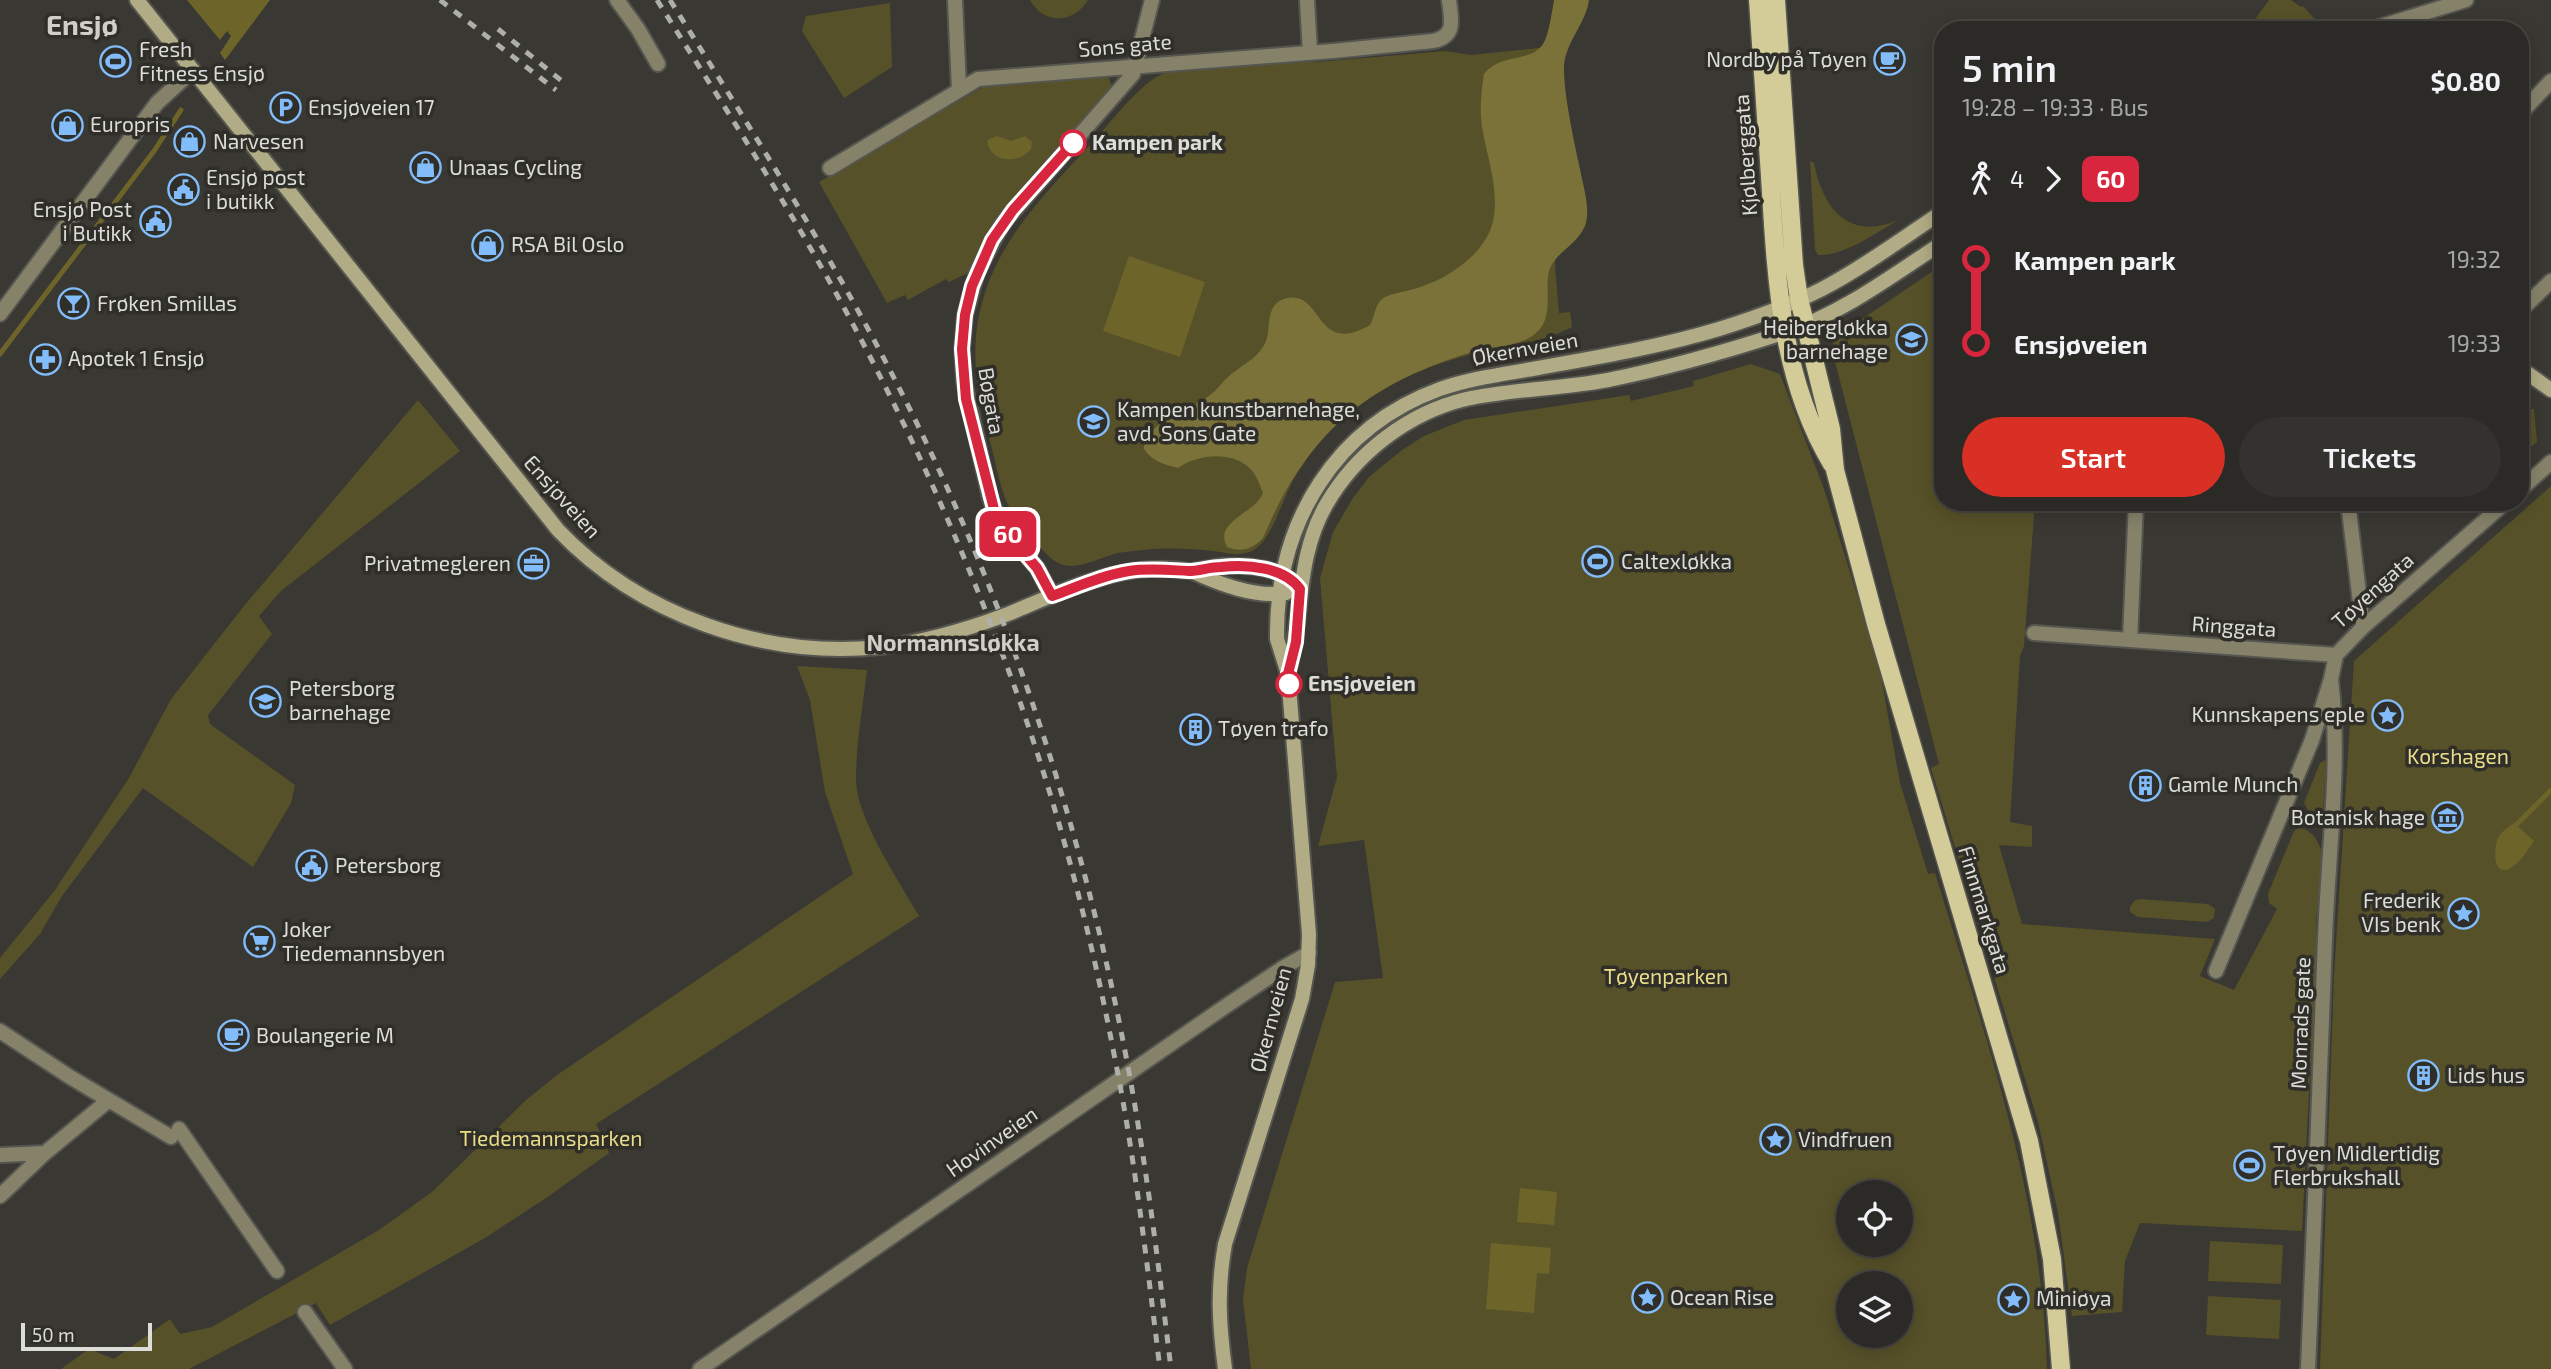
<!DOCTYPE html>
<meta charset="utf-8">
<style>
body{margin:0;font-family:"Exo 2",sans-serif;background:#33322e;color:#f1f3f6;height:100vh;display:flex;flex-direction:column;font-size:26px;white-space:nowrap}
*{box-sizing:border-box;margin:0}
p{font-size:23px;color:#a6a7a7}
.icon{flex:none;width:38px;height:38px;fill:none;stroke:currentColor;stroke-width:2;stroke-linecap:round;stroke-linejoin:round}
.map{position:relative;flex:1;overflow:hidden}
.details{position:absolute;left:1934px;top:21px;width:595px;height:490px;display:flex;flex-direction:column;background:#2b2a26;border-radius:28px;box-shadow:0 4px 18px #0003,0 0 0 2px #474643}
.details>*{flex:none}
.badge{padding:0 14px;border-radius:10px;font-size:24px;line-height:46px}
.tools{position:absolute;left:1836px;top:1180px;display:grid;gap:14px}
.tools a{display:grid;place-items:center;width:77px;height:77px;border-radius:50%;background:#2b2a26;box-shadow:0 4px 18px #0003,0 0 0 2px #474643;font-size:35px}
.scale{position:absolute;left:21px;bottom:18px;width:131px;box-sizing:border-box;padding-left:7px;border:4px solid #dcdcd8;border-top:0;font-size:19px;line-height:24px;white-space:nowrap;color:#dcdcd8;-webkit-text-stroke:5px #2f2e28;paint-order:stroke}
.map>.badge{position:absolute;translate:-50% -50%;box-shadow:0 0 0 4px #fff}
.legs{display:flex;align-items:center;gap:10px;height:77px;padding:0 28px;font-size:23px}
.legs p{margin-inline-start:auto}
.head{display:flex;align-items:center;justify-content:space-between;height:119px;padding:0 28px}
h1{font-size:38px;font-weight:600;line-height:52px}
.button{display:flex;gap:14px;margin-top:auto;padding:14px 28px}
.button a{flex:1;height:80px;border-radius:42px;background:#d93025;color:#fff;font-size:28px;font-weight:600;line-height:80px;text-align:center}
.button a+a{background:#33322e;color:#f1f3f6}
ul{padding:0 28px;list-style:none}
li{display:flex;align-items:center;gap:24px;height:84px;font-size:26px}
li i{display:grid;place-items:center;width:10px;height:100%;margin:0 9px;background:currentColor}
li i::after{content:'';width:18px;height:18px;margin:-9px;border:5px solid;border-radius:50%;background:#2b2a26}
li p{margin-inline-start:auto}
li:first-child i{background:linear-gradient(#0000 50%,currentColor 0)}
li:last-child i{background:linear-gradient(currentColor 50%,#0000 0)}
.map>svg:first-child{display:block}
.green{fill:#575129;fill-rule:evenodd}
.forest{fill:#7a7238}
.water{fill:#6d642a}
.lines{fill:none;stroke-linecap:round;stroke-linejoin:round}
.stream{stroke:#6d642a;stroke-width:5}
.minor-casing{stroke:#565650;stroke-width:18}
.tertiary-casing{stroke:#565650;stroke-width:18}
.secondary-casing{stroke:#565650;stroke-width:18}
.primary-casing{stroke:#565650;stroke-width:21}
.minor{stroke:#86826a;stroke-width:14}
.tertiary{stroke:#86826a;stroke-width:14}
.secondary{stroke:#b1ac85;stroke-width:14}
.primary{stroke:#d3cc99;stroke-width:18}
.rail{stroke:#afafaa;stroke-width:5;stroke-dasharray:9 9;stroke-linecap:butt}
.line-1-casing{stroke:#fff;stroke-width:16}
.line-1{stroke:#d7263d;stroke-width:10}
.stop-1-dot{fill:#fff;stroke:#d7263d;stroke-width:3.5}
.labels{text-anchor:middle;stroke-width:7;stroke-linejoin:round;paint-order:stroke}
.street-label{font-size:21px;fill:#dcdcd8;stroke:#2f2e28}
.poi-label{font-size:21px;fill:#dcdcd8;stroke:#2f2e28;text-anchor:start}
.stop-label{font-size:21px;font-weight:bold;fill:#dcdcd8;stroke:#2f2e28;text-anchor:start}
.park-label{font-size:21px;fill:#eadd87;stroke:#2f2e28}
.neighbourhood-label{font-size:23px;font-weight:bold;fill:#cfcec7;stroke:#2f2e28}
.district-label{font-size:28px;font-weight:bold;fill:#cfcec7;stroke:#2f2e28}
</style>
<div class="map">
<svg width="2551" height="1369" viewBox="0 0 2551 1369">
<rect width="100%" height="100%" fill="#393832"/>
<path class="green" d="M1030 0H1088C1073 24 1044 25 1030 0Z
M2269 0H2291L2301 7 2303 6 2325 30H2247Z
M890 3 892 67 844 98 802 31 806 16Z
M1548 47 1558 169 1555 266 1559 313 1570 312 1572 327C1541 343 1507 346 1473 354 1423 366 1374 389 1336 425 1320 440 1306 459 1295 477 1283 496 1271 546 1249 552 1237 556 1226 553 1214 551 1194 549 1174 548 1154 549 1142 550 1130 551 1118 553 1100 557 1078 571 1060 564 1051 560 1044 551 1037 544 1012 518 1004 502 996 466 989 435 979 404 976 372 968 266 1034 206 1099 135 1116 116 1145 77 1170 71L1300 61 1318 62 1445 51 1471 55Z
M1102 77 1109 78 1112 87C1062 148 1000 198 970 272L949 282 946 279 908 300 905 295 887 303 819 182 983 87Z
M1810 161 1814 163C1823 210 1850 242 1900 219 1879 231 1843 257 1818 255L1815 250Z
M1942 265V502H2035L2024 646 2020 656 2010 822 2032 826V847L1999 845 2022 924 2215 939 2200 976 2234 990 2277 909 2269 903 2268 894 2294 831 2299 828 2307 830 2315 837 2322 851V860L2316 922 2317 1008 2310 1073 2302 1231 2140 1223 2125 1261 2122 1312 2072 1316 2058 1213 2038 1122 1931 768 1939 764 1832 350 1834 338Z
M1751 364 1780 374 1824 489 1879 665 1900 783 1928 874 1935 873C1986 1039 2042 1193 2047 1369H1251L1243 1300 1247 1268 1335 982 1383 978 1364 840 1318 846 1337 777 1320 578 1333 532 1353 498 1369 477 1402 450 1424 436 1464 420 1629 395 1631 401 1694 386 1693 381ZM1848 1192H1900V1244H1848ZM1848 1283H1900V1335H1848Z
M418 400 460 451 281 591 259 616 272 634 208 715 210 724 295 785 291 803 253 867 143 788 62 896 40 934 0 979V958L55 890 129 778 171 699 244 606Z
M2534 409 2537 442 2532 446 2520 447V410Z
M2551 486V1369H2320L2334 975 2354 661Z
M797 666 867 670C863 706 856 743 856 779 856 818 899 881 919 916L596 1124 609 1153 546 1198 485 1238 330 1325 316 1303 189 1369H61L89 1349 114 1359 170 1319 180 1334 212 1327 379 1230 432 1192 525 1101 557 1075 853 874 825 792 810 700Z
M2325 760 2326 763 2323 816 2308 810 2304 803 2320 763Z
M2140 899 2208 904 2215 909 2214 918 2207 922 2138 917 2130 912V907L2135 900Z
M2210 1241 2283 1245 2281 1284 2208 1281Z
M2208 1296 2281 1300 2279 1339 2206 1335Z"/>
<path class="forest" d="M1554 0H1589C1586 24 1564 43 1564 69 1564 96 1574 141 1580 169 1583 186 1591 209 1585 226 1578 243 1559 251 1551 266 1542 283 1556 315 1537 332 1522 347 1492 346 1472 352 1364 385 1307 434 1263 538 1253 549 1241 553 1227 547 1213 521 1255 514 1263 493 1259 483 1255 471 1246 465 1227 451 1196 455 1178 468 1164 464 1153 462 1144 449 1145 420 1197 409 1216 390 1220 386 1223 381 1227 378 1240 365 1258 360 1266 341 1271 328 1265 305 1284 299 1324 287 1313 358 1370 325 1374 318 1375 307 1380 301 1388 293 1401 293 1410 290 1444 282 1489 254 1494 216 1498 187 1488 160 1483 132 1479 113 1481 92 1484 74 1502 52 1531 63 1543 44 1549 35 1552 11 1554 0Z"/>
<path class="water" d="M187 0H270L225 60 220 53 231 36 227 31 220 40Z
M997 136 1011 141 1025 136 1032 142 1031 149C1019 164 990 164 987 140Z
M1129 256 1205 282 1180 357 1103 331Z
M2514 823 2534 841C2528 849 2521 862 2512 867 2493 880 2493 849 2498 838 2501 832 2508 827 2514 823Z
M1520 1188 1557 1192 1554 1225 1517 1222Z
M1491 1243 1551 1248 1549 1274 1537 1273 1534 1313 1486 1309Z"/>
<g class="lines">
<path class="stream" d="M0 354 154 151 181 110
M2516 825 2551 790"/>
<defs>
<path id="minor" d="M617 0 638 29 658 64
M955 0 959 89
M1307 0 1310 52
M2369 30 2466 0
M2520 114 2551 81
M830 168 978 79 1333 51 1433 41C1457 36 1451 19 1449 0
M2520 311 2551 281
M2520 490 2551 462
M2348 502 2363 627
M1052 596 1037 568 1000 524 990 498 964 382 962 349 965 315 977 272 1002 224 1133 74 1152 0
M2034 633 2336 655
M2130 640 2136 502
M2216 971 2312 740 2331 679 2336 655 2363 627 2506 502
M0 1031 70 1077 171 1137
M179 1129 277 1271
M0 1155 45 1153
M0 1196 45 1153 109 1100
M305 1312 345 1369
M700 1369 1223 1008 1284 967 1309 953
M2308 1369C2315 1226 2319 1082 2325 939 2328 852 2341 766 2331 679"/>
<path id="tertiary" d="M0 314 157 103 193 70"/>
<path id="secondary" d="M137 0 558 530C639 615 764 659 880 647 925 642 966 630 1008 614 1042 600 1076 584 1112 575 1131 570 1151 568 1170 569 1177 569 1184 571 1191 571 1201 570 1212 567 1222 566 1249 565 1284 567 1300 589
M2520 368 2551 390
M1191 571C1219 584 1255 598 1286 593
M1288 673C1303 617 1296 557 1326 505 1356 453 1408 413 1466 399 1513 389 1561 389 1608 380 1668 368 1728 351 1786 332 1843 313 1893 275 1942 243
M1225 1369C1219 1324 1217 1289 1225 1244L1302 999 1308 965 1309 934 1288 674 1277 639V631C1278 522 1335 427 1440 389 1471 378 1505 374 1538 368 1599 357 1659 347 1719 329 1754 318 1789 306 1822 289 1864 267 1903 238 1942 212"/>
<path id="primary" d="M1758 0C1762 59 1766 117 1770 176 1776 274 1780 378 1832 464
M1776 0 1794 265 1799 299 1831 429 1835 470 1876 624 2029 1141 2052 1259 2061 1369"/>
</defs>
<use href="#minor" class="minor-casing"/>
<use href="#tertiary" class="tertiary-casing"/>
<use href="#secondary" class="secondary-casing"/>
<use href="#primary" class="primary-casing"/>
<use href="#minor" class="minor"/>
<use href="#tertiary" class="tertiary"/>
<use href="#secondary" class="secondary"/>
<use href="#primary" class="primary"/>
<path class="rail" d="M440 0 556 90
M657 0C720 100 785 200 842 304 901 412 953 525 997 640 1049 774 1087 913 1114 1054 1135 1158 1147 1264 1160 1369
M670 0C759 142 850 284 923 436 1016 629 1083 836 1124 1046 1145 1153 1158 1261 1171 1369
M498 29 563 82"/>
</g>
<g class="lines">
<defs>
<path id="line-1" d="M1073 143 1013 210 992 240 972 286 965 315 962 349 966 399 995 513 1007 533 1037 568 1052 596C1077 587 1103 575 1129 571 1150 568 1168 570 1189 571 1199 571 1210 567 1221 567 1247 564 1284 567 1300 589L1296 642 1288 674 1289 684"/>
</defs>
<use href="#line-1" class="line-1-casing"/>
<use href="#line-1" class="line-1"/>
</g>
<defs>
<symbol id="cafe-ring" viewBox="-11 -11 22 22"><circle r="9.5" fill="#2f2e28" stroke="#82bcfa" stroke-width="1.5"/><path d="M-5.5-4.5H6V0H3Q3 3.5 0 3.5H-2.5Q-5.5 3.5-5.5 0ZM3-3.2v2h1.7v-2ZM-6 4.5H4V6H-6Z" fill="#82bcfa"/></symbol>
<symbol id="stadium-ring" viewBox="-11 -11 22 22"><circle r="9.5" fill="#2f2e28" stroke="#82bcfa" stroke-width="1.5"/><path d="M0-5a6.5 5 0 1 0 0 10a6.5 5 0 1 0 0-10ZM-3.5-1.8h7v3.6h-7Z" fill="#82bcfa"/></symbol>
<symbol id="parking-ring" viewBox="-11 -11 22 22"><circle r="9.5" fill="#2f2e28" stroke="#82bcfa" stroke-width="1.5"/><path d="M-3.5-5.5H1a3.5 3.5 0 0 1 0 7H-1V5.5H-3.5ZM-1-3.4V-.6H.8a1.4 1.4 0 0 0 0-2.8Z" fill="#82bcfa"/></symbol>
<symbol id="shop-ring" viewBox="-11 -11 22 22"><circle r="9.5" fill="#2f2e28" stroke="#82bcfa" stroke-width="1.5"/><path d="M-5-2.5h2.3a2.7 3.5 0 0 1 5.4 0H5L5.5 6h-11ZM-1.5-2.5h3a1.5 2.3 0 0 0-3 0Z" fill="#82bcfa"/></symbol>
<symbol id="civic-ring" viewBox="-11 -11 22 22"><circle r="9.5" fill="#2f2e28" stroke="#82bcfa" stroke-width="1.5"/><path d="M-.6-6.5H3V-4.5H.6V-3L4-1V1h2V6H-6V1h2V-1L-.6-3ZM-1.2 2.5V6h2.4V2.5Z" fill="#82bcfa"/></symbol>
<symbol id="bar-ring" viewBox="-11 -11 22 22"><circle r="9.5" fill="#2f2e28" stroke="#82bcfa" stroke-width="1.5"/><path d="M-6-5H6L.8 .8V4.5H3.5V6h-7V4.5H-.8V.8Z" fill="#82bcfa"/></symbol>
<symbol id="school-ring" viewBox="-11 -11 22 22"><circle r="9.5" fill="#2f2e28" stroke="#82bcfa" stroke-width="1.5"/><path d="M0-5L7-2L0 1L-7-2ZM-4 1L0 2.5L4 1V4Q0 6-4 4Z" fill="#82bcfa"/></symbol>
<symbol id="pharmacy-ring" viewBox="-11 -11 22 22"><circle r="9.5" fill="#2f2e28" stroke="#82bcfa" stroke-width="1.5"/><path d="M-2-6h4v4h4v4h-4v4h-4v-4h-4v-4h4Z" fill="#82bcfa"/></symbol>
<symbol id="office-ring" viewBox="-11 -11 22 22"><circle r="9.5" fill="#2f2e28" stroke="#82bcfa" stroke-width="1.5"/><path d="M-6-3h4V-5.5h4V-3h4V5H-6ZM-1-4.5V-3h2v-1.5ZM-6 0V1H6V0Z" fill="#82bcfa"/></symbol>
<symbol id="sight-ring" viewBox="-11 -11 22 22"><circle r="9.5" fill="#2f2e28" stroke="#82bcfa" stroke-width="1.5"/><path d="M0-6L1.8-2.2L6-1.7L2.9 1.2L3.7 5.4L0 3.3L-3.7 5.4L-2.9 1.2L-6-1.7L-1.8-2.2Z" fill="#82bcfa"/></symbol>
<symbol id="building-ring" viewBox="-11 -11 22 22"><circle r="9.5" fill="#2f2e28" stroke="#82bcfa" stroke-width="1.5"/><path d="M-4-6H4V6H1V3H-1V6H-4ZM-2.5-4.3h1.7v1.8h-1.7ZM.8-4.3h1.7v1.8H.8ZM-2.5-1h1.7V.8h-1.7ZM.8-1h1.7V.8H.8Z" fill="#82bcfa"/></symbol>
<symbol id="museum-ring" viewBox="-11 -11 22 22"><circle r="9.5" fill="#2f2e28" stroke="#82bcfa" stroke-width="1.5"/><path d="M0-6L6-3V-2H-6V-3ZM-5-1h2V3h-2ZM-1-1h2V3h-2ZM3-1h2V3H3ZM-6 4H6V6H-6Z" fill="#82bcfa"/></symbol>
<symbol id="supermarket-ring" viewBox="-11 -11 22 22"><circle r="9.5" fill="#2f2e28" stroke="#82bcfa" stroke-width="1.5"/><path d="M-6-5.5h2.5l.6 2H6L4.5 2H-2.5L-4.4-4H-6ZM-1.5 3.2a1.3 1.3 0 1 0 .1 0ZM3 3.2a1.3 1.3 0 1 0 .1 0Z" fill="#82bcfa"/></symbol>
</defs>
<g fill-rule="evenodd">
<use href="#cafe-ring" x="1872" y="42" width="35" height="35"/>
<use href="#stadium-ring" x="98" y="44" width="35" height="35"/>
<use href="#parking-ring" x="268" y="90" width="35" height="35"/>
<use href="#shop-ring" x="50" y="108" width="35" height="35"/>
<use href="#shop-ring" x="172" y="124" width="35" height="35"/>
<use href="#shop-ring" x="408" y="150" width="35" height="35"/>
<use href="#civic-ring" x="166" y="172" width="35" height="35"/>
<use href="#civic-ring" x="138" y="204" width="35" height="35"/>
<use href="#shop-ring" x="470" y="228" width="35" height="35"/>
<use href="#bar-ring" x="56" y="286" width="35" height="35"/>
<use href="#school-ring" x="1894" y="322" width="35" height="35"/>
<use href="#pharmacy-ring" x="28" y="342" width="35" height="35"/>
<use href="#school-ring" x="1076" y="404" width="35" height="35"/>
<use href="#stadium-ring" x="1580" y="544" width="35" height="35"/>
<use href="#office-ring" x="516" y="546" width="35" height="35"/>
<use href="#school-ring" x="248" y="684" width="35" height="35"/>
<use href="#sight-ring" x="2370" y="698" width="35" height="35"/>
<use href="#building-ring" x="1178" y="712" width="35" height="35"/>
<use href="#building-ring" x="2128" y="768" width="35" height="35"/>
<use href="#museum-ring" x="2430" y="800" width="35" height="35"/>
<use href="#civic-ring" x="294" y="848" width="35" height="35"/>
<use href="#sight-ring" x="2446" y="896" width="35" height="35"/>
<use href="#supermarket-ring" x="242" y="924" width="35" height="35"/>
<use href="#cafe-ring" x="216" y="1018" width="35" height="35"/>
<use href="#building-ring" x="2406" y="1058" width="35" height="35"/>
<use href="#sight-ring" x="1758" y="1122" width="35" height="35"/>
<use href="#stadium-ring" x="2232" y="1148" width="35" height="35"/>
<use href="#sight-ring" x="1630" y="1280" width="35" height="35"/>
<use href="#sight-ring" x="1996" y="1282" width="35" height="35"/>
</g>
<g class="stop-1-dot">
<circle cx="1073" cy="143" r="12"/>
<circle cx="1289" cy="684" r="12"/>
</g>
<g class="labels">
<g class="street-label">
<text transform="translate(1125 46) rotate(-5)" y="7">Sons gate</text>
<text transform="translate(1746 155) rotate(-94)" y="7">Kjølberggata</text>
<text transform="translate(1525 349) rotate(-10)" y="7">Økernveien</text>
<text transform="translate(991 401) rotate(80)" y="7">Bøgata</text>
<text transform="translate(562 497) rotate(48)" y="7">Ensjøveien</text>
<text transform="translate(2373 591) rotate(-42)" y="7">Tøyengata</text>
<text transform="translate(2234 627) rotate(4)" y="7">Ringgata</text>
<text transform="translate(1984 910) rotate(73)" y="7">Finnmarkgata</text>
<text transform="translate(1271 1020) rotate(-75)" y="7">Økernveien</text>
<text transform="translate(2301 1023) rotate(-88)" y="7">Monrads gate</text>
<text transform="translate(992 1142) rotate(-35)" y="7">Hovinveien</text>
</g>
<g class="poi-label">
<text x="139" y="57">Fresh<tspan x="139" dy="24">Fitness Ensjø</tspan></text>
<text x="1867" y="67" text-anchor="end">Nordby på Tøyen</text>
<text x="308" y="115">Ensjøveien 17</text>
<text x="90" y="132">Europris</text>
<text x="213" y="149">Narvesen</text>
<text x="449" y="175">Unaas Cycling</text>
<text x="206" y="185">Ensjø post<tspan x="206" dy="24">i butikk</tspan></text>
<text x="132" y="217" text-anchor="end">Ensjø Post<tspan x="132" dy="24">i Butikk</tspan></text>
<text x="511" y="252">RSA Bil Oslo</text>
<text x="97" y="311">Frøken Smillas</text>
<text x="1888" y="335" text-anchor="end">Heibergløkka<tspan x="1888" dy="24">barnehage</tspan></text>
<text x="68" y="366">Apotek 1 Ensjø</text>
<text x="1117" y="417">Kampen kunstbarnehage,<tspan x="1117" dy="24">avd. Sons Gate</tspan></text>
<text x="1621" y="569">Caltexløkka</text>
<text x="511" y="571" text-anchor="end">Privatmegleren</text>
<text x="289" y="696">Petersborg<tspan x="289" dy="24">barnehage</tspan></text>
<text x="2365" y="722" text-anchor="end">Kunnskapens eple</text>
<text x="1218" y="736">Tøyen trafo</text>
<text x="2168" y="792">Gamle Munch</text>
<text x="2425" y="825" text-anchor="end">Botanisk hage</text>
<text x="335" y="873">Petersborg</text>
<text x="2441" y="908" text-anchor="end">Frederik<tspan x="2441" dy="24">VIs benk</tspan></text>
<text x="282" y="937">Joker<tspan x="282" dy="24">Tiedemannsbyen</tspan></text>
<text x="256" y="1043">Boulangerie M</text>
<text x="2447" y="1083">Lids hus</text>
<text x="1798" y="1147">Vindfruen</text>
<text x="2273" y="1161">Tøyen Midlertidig<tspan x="2273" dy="24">Flerbrukshall</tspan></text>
<text x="1670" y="1305">Ocean Rise</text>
<text x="2036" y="1306">Miniøya</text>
</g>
<g class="stop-label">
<text x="1092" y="150">Kampen park</text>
<text x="1308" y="691">Ensjøveien</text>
</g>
<g class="park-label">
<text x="2458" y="764">Korshagen</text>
<text x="1666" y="984">Tøyenparken</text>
<text x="551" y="1146">Tiedemannsparken</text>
</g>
<g class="neighbourhood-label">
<text x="953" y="651">Normannsløkka</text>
</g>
<g class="district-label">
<text x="82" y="35">Ensjø</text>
</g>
</g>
</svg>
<div class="tools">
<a><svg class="icon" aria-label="locate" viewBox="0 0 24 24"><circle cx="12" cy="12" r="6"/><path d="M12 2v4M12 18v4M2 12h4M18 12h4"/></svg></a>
<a><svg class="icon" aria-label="layers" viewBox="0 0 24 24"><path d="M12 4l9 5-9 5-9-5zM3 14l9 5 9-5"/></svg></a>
</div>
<div class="scale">50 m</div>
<b class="badge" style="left:1008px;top:534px;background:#d7263d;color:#fff">60</b>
<section class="details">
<div class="head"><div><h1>5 min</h1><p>19:28 – 19:33 · Bus</p></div><b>$0.80</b></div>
<div class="legs"><svg class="icon" aria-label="walk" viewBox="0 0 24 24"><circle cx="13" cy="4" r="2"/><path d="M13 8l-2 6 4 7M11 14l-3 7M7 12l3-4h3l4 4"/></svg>4<svg class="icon" aria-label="forward" viewBox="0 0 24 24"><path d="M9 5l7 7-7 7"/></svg><b class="badge" style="background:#d7263d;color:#fff">60</b></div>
<ul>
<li><i style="color:#d7263d"></i><b>Kampen park</b><p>19:32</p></li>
<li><i style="color:#d7263d"></i><b>Ensjøveien</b><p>19:33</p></li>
</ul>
<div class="button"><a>Start</a><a>Tickets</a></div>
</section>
</div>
